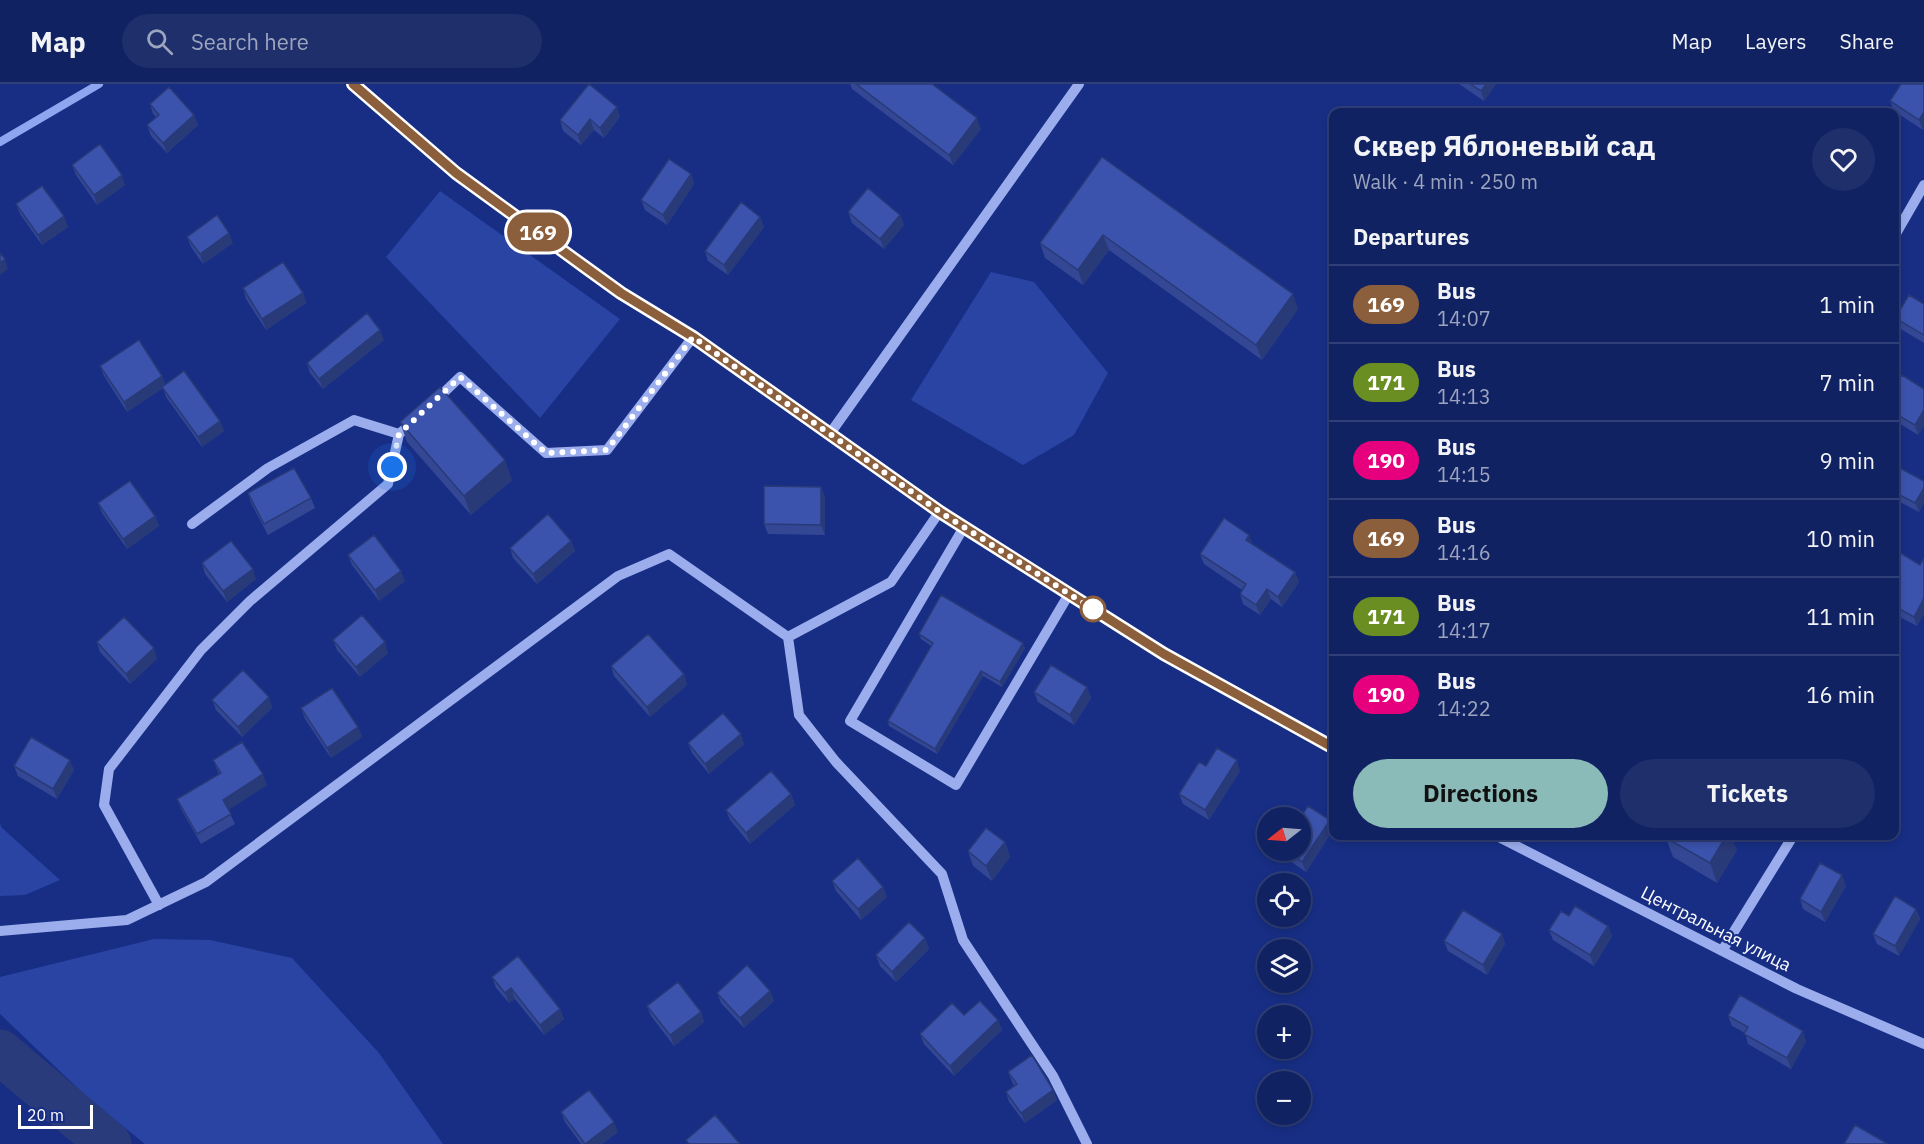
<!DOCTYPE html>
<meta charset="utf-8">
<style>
body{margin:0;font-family:"IBM Plex Sans",sans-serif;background:#1e2f6c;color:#f1f3f6;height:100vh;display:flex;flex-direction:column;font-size:22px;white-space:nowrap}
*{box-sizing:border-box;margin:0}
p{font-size:20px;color:#9ca4be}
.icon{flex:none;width:33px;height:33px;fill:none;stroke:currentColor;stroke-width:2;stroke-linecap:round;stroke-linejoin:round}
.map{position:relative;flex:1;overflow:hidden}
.details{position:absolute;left:1329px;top:24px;width:570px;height:732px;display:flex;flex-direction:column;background:#112263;border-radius:12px;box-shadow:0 3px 9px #0003,0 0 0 2px #303f78}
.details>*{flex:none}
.badge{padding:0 12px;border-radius:20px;font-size:21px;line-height:39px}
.needle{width:39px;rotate:253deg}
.buttons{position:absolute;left:1257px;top:723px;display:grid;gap:12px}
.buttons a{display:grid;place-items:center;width:54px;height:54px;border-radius:50%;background:#112263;box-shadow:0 3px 9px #0003,0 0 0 2px #303f78;font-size:30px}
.scale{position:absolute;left:18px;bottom:15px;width:75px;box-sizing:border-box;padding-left:6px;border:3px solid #fff;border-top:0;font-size:16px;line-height:21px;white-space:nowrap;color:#fff;-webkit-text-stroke:4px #172e84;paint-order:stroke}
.you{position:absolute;width:30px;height:30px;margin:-15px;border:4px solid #fff;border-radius:50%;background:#1a73e8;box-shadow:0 0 0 9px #1a73e833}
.map>.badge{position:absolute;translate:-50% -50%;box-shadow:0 0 0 3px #fff}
h2{padding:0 24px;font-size:22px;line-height:54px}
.round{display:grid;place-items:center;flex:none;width:63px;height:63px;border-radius:32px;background:#1e2f6c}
.head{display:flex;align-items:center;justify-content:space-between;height:102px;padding:0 24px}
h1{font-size:28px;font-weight:700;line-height:45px}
.button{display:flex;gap:12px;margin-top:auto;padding:12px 24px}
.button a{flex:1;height:69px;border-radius:36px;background:#8bbbb9;color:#111;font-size:24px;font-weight:700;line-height:69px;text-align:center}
.button a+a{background:#1e2f6c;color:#f1f3f6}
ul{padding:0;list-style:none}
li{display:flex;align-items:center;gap:18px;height:78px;padding:0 24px;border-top:2px solid #303f78}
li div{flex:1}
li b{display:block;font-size:22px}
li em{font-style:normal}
li .badge{min-width:66px;font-weight:700;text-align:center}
header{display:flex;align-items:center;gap:36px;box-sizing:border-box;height:84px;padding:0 30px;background:#112263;border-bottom:2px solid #303f78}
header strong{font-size:28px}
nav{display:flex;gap:33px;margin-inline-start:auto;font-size:21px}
.search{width:420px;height:54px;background:#1e2f6c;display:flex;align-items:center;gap:15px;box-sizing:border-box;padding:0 21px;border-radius:33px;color:#9ca4be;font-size:22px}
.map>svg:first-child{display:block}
.green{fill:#2944a3}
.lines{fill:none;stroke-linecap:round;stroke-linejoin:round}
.stream{stroke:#8ea5f0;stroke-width:8}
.river{stroke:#2a3b7c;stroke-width:45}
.minor{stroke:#9baded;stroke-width:10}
.wall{fill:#334794}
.shaded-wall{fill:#293a78}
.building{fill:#3b53ac;stroke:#293a78;stroke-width:1.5}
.line-casing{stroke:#fff;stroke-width:14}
.line{stroke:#8b5e3c;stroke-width:9}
.walk{stroke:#fff;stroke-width:6;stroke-dasharray:0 10.8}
.stop-dot{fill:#fff;stroke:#8b5e3c;stroke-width:3}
.labels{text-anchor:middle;stroke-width:4.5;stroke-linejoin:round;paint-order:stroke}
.street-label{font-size:18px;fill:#fff;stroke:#172e84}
</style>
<header>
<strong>Map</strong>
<div class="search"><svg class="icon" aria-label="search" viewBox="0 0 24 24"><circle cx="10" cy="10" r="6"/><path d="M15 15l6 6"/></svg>Search here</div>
<nav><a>Map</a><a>Layers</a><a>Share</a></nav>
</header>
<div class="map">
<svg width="1924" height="1060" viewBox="0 0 1924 1060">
<rect width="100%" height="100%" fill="#172e84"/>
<path class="green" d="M440 107 620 235 540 334 386 173Z
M991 188 1034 198 1108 289 1074 351 1023 381 911 316Z
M0 738 1 743 60 796 25 811 0 812Z
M154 855 210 856 292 874 379 969 443 1060H145L87 1013 0 930V893Z"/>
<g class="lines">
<path class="stream" d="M0 58 99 0"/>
<path class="river" d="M0 968 109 1060"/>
<path class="minor" d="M353 0 456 89 621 209 693 253 940 427 1164 570 1334 664
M1894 153 1924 101
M435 317 460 293 546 369 607 366 693 253
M829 351 1079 0
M192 440 268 384 354 336 399 350
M964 443 850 637 956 701 1069 510
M788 553 799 631 836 678 942 790 963 856 1053 992 1087 1060
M1497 752 1797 905 1924 960
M159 821 104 721 109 685 201 566 250 517 388 400 399 350 413 338
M0 847 127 836 206 798 618 492 669 470 788 553 891 498 940 427
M1722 867 1793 752"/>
</g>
<path class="wall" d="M850 0H932L981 45 953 81 852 5Z
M1459 0H1496L1484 17Z
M1924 0V44L1923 46 1894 27 1890 17Z
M150 20 194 31 198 41 167 69 151 52 147 41 156 33 153 30Z
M620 33 604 54 594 46 581 61 563 47 560 36Z
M1102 73 1298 225 1262 276 1109 166 1083 201 1045 174 1040 159Z
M72 81 125 101 97 121 76 91Z
M691 90 694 100 667 141 645 126 641 116Z
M16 120 68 143 42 161 20 130Z
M848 128 900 131 904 141 884 165 852 139Z
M760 133 764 143 728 191 708 177 705 167Z
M187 153 233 159 203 180 191 163Z
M243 204 303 209 306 219 266 246 246 215Z
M1924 220V259L1899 244 1895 234Z
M384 256 323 305 310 289 307 279Z
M100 282 162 292 165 301 220 337 224 347 202 363 166 313 163 304 127 328 104 292Z
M1894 302 1924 305V342L1918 351 1894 336Z
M400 338 512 396 471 431 407 358Z
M1894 376 1896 382 1924 397V418L1919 428 1894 415Z
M821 403 825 413V451L768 450 764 440Z
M248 409 311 414 315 424 268 451 251 419Z
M98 419 155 432 159 442 127 465 102 429Z
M571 457 575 467 537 500 513 474 510 464Z
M1253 461 1295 488 1299 498 1282 523 1271 515 1260 531 1243 520 1240 510 1242 506 1204 480 1200 470Z
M1894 465 1920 481 1924 474V530L1917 542 1894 530Z
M348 471 405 497 379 517 352 481Z
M202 479 256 495 227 518 205 490Z
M919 550 1025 564 1002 603 983 592 937 670 889 642 888 637 931 562 921 555Z
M333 556 388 569 360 593 337 566Z
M97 558 157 575 130 600 100 568Z
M611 582 684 590 687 601 650 633 614 592Z
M1087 603 1091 614 1074 641 1038 618 1034 608Z
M269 613 272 624 242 653 216 626 212 616Z
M301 624 358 643 362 653 331 674 305 635Z
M688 659 744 660 709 690 692 669Z
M213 676 267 701 228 725 235 740 201 760 181 725 177 715 219 690Z
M14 682 74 686 57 715 18 692Z
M1206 682 1240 687 1209 736 1183 720 1179 710Z
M791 710 795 721 750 760 730 736 726 726Z
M1333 746 1306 788 1284 773 1282 766H1300Z
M1666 754 1737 766 1717 799 1673 773Z
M1005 758 1010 773 992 797 973 782 968 767Z
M832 797 883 803 887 813 861 836 836 807Z
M1846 802 1825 838 1803 825 1800 815Z
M1916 825 1920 835 1899 872 1877 860 1873 850Z
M1569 832 1608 842 1612 852 1594 882 1553 856 1549 846Z
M1502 850 1505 860 1487 891 1448 867 1444 857Z
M925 854 929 865 896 898 880 882 876 871Z
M492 893 560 925 564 935 544 951 515 915 509 919 496 904Z
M770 907 774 917 744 944 721 919 717 909Z
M647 922 701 928 704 938 674 962 651 932Z
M964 931 998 936 1002 946 954 992 924 960 920 950Z
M1728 932 1806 957 1791 985 1748 960 1745 949 1732 942Z
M1008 988 1053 1006 1057 1016 1025 1039 1009 1018 1006 1008 1014 1001 1012 998Z
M561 1028 618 1048 602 1060H581L565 1038Z"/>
<path class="shaded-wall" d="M1486 0H1496L1484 17 1481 7Z
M617 23 620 33 604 54 600 44Z
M1924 28V44L1923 46 1919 36Z
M194 31 198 41 167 69 163 59Z
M977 34 981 45 953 81 949 71Z
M590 35 594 46 581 61 578 51Z
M691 90 694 100 667 141 663 131Z
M122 91 125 101 97 121 94 111Z
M900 131 904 141 884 165 880 155Z
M64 132 68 143 42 161 38 151Z
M760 133 764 143 728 191 724 181Z
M229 149 233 159 203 180 200 170Z
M1103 151 1109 166 1083 201 1078 186Z
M5 175 8 185 0 191V179Z
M303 209 306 219 266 246 262 235Z
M1293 210 1298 225 1262 276 1256 261Z
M380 246 384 256 323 305 319 295Z
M162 292 166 302 127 328 124 318Z
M1924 326V342L1918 351 1915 341Z
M220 337 224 347 202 363 198 353Z
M505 376 512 396 471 431 464 412Z
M821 403 825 413V451L821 441Z
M1924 404V418L1919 428 1915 419Z
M155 432 159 442 127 465 123 455Z
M1249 451 1253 461 1246 456Z
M571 457 575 467 537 500 533 490Z
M253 485 256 495 227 518 223 507Z
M401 487 405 497 379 517 375 506Z
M1295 488 1299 498 1282 523 1278 513Z
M1267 505 1271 515 1260 531 1256 521Z
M1924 514V530L1917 542 1914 533Z
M385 558 388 569 360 593 356 583Z
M1023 559 1025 564 1002 603 1000 598Z
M154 564 157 575 130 600 126 590Z
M981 587 983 592 937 670 935 665Z
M684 590 687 601 650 633 647 623Z
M1087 603 1091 614 1074 641 1070 631Z
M269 613 272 624 242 653 238 643Z
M358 643 362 653 331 674 327 664Z
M741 650 744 660 709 690 705 680Z
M70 676 74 686 57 715 53 705Z
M1237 676 1240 687 1209 736 1205 726Z
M263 690 267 701 227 727 223 716Z
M791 710 795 721 750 760 746 749Z
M1330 736 1333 746 1306 788 1302 778Z
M1726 752H1731L1737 766 1717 799 1710 779Z
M1005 758 1010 773 992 797 986 782Z
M1842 791 1846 802 1825 838 1821 828Z
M883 803 887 813 861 836 858 825Z
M1916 825 1920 835 1899 872 1895 862Z
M1608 842 1612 852 1594 882 1590 871Z
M1502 850 1505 860 1487 891 1483 881Z
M925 854 929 865 896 898 892 888Z
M511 904 515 915 509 919 505 909Z
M770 907 774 917 744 944 740 934Z
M560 925 564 935 544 951 540 941Z
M701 928 704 938 674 962 670 951Z
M998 936 1002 946 954 992 950 982Z
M1803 947 1806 957 1791 985 1787 974Z
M1053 1006 1057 1016 1025 1039 1021 1029Z
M614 1038 618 1048 602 1060H585Z"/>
<path class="building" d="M589 0 617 23 600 44 590 35 578 51 560 36Z
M856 0H932L977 34 949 71Z
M1470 0H1486L1481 7Z
M1901 0H1924V28L1919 36 1890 17Z
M169 3 194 31 163 59 147 41 159 31 150 20Z
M100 60 122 91 94 111 72 81Z
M1102 73 1293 210 1256 261 1103 151 1078 186 1040 159Z
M669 75 691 90 663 131 641 116Z
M42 102 64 132 38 151 16 120Z
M868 104 900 131 880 155 848 128Z
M741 118 760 133 724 181 705 167Z
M217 131 229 149 200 170 187 153Z
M0 169 5 175 0 179Z
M283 178 303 209 262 235 243 204Z
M1909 211 1924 220V251L1895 234Z
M367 229 380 246 319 295 307 279Z
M139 256 162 292 124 318 100 282Z
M184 287 220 337 198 353 162 303Z
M1902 291 1924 305V326L1915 341 1894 329V302Z
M440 303 505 376 464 412 400 338Z
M1894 381 1924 397V404L1915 419 1894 408Z
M294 384 311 414 264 440 248 409Z
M130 397 155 432 123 455 98 419Z
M764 402 821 403V441L764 440Z
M548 430 571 457 533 490 510 464Z
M1224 434 1249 451 1246 456 1295 488 1278 513 1267 505 1256 521 1240 510 1246 500 1200 470Z
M374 451 401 487 375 506 348 471Z
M231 457 253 485 223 507 202 479Z
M1894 465 1920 481 1924 474V514L1914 533 1894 522Z
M941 511 1023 559 1000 598 981 587 935 665 888 637 933 559 919 550Z
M362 531 385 558 356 583 333 556Z
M124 533 154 564 126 590 97 558Z
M648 550 684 590 647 623 611 582Z
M1051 581 1087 603 1070 631 1034 608Z
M243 586 269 613 238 643 212 616Z
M332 604 358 643 327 664 301 624Z
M723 629 741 650 705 680 688 659Z
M31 653 70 676 53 705 14 682Z
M242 658 263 690 223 716 231 730 197 750 177 715 221 689 213 676Z
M1217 664 1237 676 1205 726 1179 710 1199 678 1206 682Z
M771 687 791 710 746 749 726 726Z
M1308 722 1330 736 1302 778 1286 766H1300V734Z
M986 744 1005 758 986 782 968 767Z
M1668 752H1726L1710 779 1666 754Z
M858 774 883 803 858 825 832 797Z
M1820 779 1842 791 1821 828 1800 815Z
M1895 812 1916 825 1895 862 1873 850Z
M1575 822 1608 842 1590 871 1549 846 1561 827 1569 832Z
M1463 826 1502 850 1483 881 1444 857Z
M909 838 925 854 892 888 876 871Z
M518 872 560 925 540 941 511 904 505 909 492 893Z
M747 881 770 907 740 934 717 909Z
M678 898 701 928 670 951 647 922Z
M1740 911 1803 947 1787 974 1744 950 1748 943 1728 932Z
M980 917 998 936 950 982 920 950 952 919 964 931Z
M1032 971 1053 1006 1021 1029 1006 1008 1017 1000 1008 988Z
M589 1006 614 1038 585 1060 561 1028Z
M715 1031 740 1060H689L686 1056Z
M1855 1041 1888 1060H1844Z"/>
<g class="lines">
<defs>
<path id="line" d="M353 0 456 89 585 183 621 209 693 253 940 428 1164 570 1334 664"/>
</defs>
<use href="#line" class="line-casing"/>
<use href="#line" class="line"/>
<path class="walk" d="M392 383 399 350 460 293 546 369 607 366 693 253 940 428 1093 525"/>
</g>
<circle class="stop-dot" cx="1093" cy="525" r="12"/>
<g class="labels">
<g class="street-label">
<text transform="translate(1716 845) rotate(27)" y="6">Центральная улица</text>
</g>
</g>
</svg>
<div class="buttons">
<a><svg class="needle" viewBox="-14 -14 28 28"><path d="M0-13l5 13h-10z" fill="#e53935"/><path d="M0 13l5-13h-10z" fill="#9ca4be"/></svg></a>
<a><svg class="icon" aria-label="locate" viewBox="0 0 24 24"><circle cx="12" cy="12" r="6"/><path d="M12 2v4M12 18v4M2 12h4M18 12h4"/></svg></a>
<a><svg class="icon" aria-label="layers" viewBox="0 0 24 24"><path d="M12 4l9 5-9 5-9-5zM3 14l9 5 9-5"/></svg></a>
<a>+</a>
<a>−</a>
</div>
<div class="scale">20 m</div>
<div class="you" style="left:392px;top:383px"></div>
<b class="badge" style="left:538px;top:148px;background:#8b5e3c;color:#fff">169</b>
<section class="details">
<div class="head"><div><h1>Сквер Яблоневый сад</h1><p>Walk · 4 min · 250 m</p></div><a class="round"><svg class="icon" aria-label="heart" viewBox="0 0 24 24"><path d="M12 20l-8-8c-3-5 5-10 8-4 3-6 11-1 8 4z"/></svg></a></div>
<h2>Departures</h2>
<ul>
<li><span class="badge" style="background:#8b5e3c;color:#fff">169</span><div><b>Bus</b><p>14:07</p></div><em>1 min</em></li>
<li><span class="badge" style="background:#6b8e23;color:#fff">171</span><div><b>Bus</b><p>14:13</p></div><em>7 min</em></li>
<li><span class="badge" style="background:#e6007e;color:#fff">190</span><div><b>Bus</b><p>14:15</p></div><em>9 min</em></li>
<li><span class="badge" style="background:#8b5e3c;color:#fff">169</span><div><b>Bus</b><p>14:16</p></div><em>10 min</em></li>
<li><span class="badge" style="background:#6b8e23;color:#fff">171</span><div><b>Bus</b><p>14:17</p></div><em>11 min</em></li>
<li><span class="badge" style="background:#e6007e;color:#fff">190</span><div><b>Bus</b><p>14:22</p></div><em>16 min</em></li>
</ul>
<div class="button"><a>Directions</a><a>Tickets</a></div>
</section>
</div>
